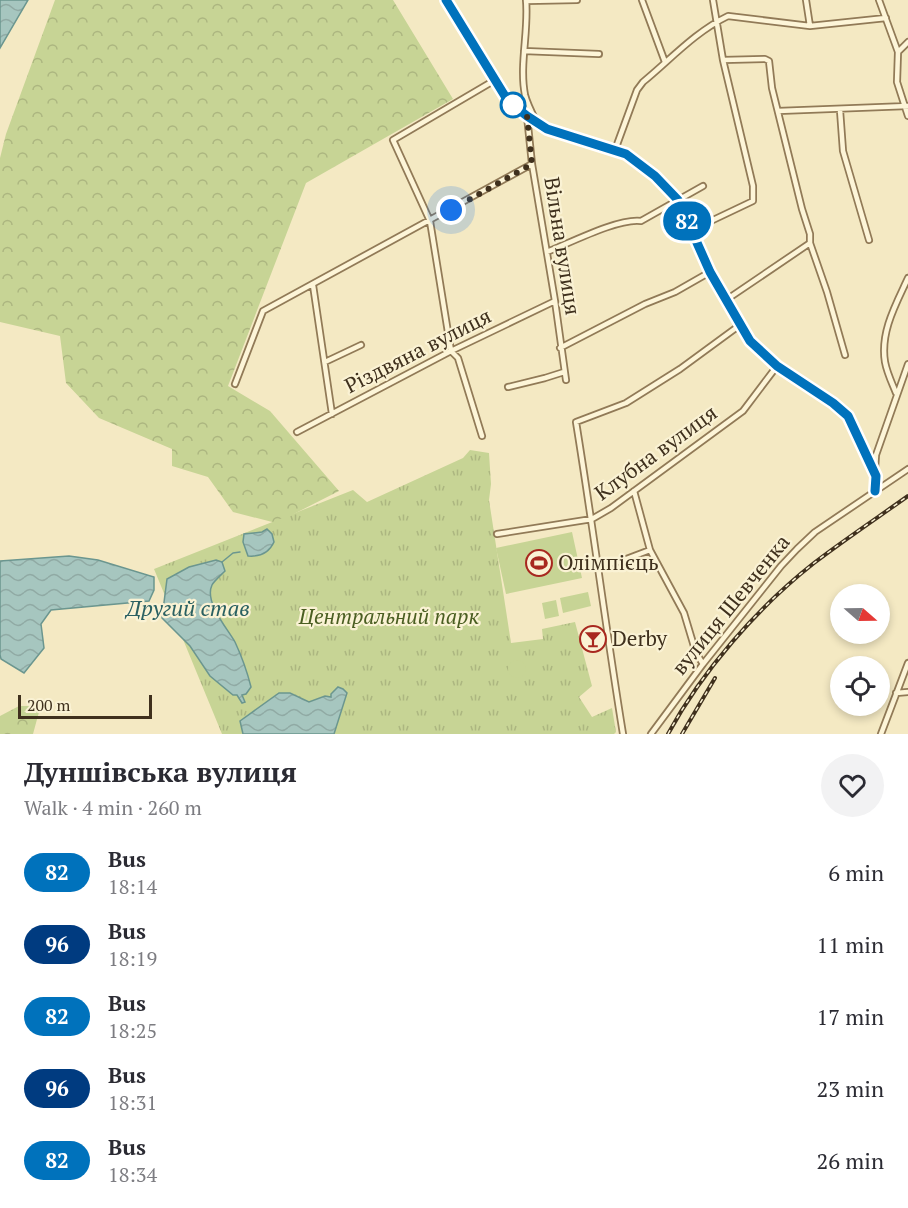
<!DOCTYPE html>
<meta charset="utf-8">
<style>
body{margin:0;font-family:"PT Serif",serif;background:#f2f2f3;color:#2b2b33;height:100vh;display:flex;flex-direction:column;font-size:22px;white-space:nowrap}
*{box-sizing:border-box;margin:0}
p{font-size:20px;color:#7c7c81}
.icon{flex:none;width:33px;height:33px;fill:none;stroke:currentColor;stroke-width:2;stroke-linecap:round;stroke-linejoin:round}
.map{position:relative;height:734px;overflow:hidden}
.sheet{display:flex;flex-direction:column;background:#fff;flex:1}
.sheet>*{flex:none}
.badge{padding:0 12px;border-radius:20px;font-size:21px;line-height:39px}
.needle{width:39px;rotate:110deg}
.fabs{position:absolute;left:830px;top:584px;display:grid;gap:12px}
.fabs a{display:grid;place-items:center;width:60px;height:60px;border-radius:50%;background:#fff;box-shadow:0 3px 9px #0003;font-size:30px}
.scale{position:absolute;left:18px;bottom:15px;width:134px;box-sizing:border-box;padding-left:6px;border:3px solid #3f301d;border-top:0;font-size:16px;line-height:21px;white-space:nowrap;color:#3f301d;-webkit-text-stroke:4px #faf2d4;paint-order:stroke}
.you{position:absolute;width:30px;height:30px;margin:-15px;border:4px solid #fff;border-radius:50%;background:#1a73e8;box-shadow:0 0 0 9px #1a73e833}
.map>.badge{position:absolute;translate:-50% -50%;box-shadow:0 0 0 3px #fff}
.round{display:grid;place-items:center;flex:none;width:63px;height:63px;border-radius:32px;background:#f2f2f3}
.overview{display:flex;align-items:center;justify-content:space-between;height:102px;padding:0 24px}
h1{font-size:28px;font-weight:700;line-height:45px}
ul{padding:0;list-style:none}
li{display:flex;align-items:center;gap:18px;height:72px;padding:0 24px}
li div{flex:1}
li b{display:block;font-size:22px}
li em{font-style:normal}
li .badge{min-width:66px;font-weight:700;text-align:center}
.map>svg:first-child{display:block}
.forest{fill:url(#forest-crowns)}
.park{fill:url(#park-tufts)}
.pitch{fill:#c7d495}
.water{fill:url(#water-waves);stroke:#6b968f;stroke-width:1.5}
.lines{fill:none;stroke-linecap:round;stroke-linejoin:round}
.stream{stroke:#6b968f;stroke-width:1.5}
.minor-casing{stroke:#917a57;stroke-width:8}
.minor{stroke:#fdf5d8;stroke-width:4.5}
.rail-casing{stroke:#3f301d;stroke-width:4}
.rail{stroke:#faf2d4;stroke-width:1.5;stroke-dasharray:4.5;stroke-linecap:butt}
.line-casing{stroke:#fff;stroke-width:14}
.line{stroke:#0072bc;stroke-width:9}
.walk{stroke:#3f301d;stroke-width:6;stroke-dasharray:0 10.8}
.stop-dot{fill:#fff;stroke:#0072bc;stroke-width:3}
.labels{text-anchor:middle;stroke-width:4.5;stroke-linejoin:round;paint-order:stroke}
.street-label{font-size:21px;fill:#3f301d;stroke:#faf2d4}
.poi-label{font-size:21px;fill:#3f301d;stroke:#faf2d4;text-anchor:start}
.park-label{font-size:21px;font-style:italic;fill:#4a5e21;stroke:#faf2d4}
.water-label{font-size:22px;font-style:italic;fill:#2a6061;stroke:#faf2d4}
</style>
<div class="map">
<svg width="908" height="734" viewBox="0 0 908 734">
<defs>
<pattern id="forest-crowns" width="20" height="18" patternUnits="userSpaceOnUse" patternTransform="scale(1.5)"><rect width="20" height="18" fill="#c7d495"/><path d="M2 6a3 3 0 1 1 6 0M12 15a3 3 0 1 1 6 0" fill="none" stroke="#acb680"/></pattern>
<pattern id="park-tufts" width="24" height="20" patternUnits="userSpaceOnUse" patternTransform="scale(1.5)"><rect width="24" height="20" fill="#c7d495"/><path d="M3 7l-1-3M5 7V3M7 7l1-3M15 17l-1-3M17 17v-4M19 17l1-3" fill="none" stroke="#acb680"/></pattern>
<pattern id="water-waves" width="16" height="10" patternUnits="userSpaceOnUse" patternTransform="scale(1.5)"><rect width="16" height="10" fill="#a6c6bf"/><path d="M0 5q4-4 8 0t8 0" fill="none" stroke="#90aaa4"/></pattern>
</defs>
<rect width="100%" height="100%" fill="#f4e9c3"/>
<path class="forest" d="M55 0H393L453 99 306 183 228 386 270 411 339 491 276 523 233 512 208 477 172 466V449L99 418 66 383 60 336 0 322V158L6 134Z
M19 706H32L39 712 33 734H0V716Z"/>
<path class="park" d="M470 450 489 453 491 484 489 500 511 643 543 639 542 629 575 622 592 686 579 697 592 717 612 708 616 732 614 734H222L154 569 353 490 367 502 463 458Z"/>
<path class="pitch" d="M572 532 582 578 506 594 496 548Z
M588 592 591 606 563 613 560 598Z
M556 600 559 616 545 619 542 603Z
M508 669a9 9 0 1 1 18 0a9 9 0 1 1-18 0Z"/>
<path class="water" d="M0 0H28L0 48Z
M267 529 272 534 274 542C269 553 260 557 248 556L243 542 244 534 262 532Z
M69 556 98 560 154 577V590L149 601 51 610 41 624 44 648 24 673 1 659 0 655V561Z
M216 560 222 562 225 571C221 575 214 581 212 585 204 602 227 628 235 642 242 657 247 671 251 687L246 694 242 695 245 702 242 703 237 695H233L210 676 190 646 162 618 167 579 189 567Z
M338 687 343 689 347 693 334 734H243L240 721 279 693H290L309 702 325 696 331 697V694Z"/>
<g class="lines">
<path class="stream" d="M222 562 233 553 240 552"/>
<defs>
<path id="minor" d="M446 0 508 101 527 116 547 129 626 154 655 176 678 200 710 272 750 341 777 366 833 403 848 416 876 475 875 491
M526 0C529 30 519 65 525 95 527 103 532 113 536 121
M642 0 665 62
M806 0 810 26
M879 0 898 52
M526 1 577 0
M908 42 898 52 897 82 908 116
M524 51 599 54
M723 60 765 59 769 61 772 88 802 209 810 234V243L726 300
M840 110 843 151 869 240
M778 111 908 106
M527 116 532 164 555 301 566 380
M615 150 637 90 643 82C671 59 695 32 728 16L810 26 886 18
M692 230 753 201V186L723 60 713 0
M810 243 827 292 845 355
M547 252C570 243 618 218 641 221L703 186
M313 285 332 414
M560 348 645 304 675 292 710 272
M325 362 361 345
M235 384 263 311 532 164
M508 387 545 378 564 372
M896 393C892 383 887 373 885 362 880 332 896 304 908 278
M297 432 451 351 555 301
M482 436 458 358 451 351 430 221 393 140 495 80
M875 470 876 455 908 364
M634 491 650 550 684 613 696 653 703 664
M497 534 592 519 611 508 743 411 777 366
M597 566 621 561 650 550
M896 693 908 692
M623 734C606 630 593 526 576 422L626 403 680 369 740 325
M651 734 703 664 781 566 797 549 815 532 908 469
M881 734 908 663"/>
</defs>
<use href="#minor" class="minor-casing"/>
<use href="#minor" class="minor"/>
<defs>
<path id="rail" d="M668 734C702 671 758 607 814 563 844 540 877 518 908 496
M682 734 715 678"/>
</defs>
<use href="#rail" class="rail-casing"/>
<use href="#rail" class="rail"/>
</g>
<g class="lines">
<defs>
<path id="line" d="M446 0 508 101 527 116 547 129 626 154 655 176 678 200 710 272 750 341 777 366 833 403 848 416 876 476 875 491"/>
</defs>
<use href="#line" class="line-casing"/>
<use href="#line" class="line"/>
<path class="walk" d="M451 210 532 164 527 116 508 101 513 105"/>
</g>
<defs>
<symbol id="stadium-ring" viewBox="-11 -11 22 22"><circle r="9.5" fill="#faf2d4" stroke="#a8281f" stroke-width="1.5"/><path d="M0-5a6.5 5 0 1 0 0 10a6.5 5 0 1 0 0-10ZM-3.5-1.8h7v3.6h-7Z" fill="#a8281f"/></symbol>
<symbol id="bar-ring" viewBox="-11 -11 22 22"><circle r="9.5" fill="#faf2d4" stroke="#a8281f" stroke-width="1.5"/><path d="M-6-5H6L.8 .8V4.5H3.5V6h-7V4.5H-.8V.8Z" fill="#a8281f"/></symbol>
</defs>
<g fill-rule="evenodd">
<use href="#stadium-ring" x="524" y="548" width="30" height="30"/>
<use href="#bar-ring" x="578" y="624" width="30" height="30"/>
</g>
<circle class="stop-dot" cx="513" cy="105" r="12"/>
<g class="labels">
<g class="street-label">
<text transform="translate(562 246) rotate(81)" y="7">Вільна вулиця</text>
<text transform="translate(418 351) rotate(-27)" y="7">Різдвяна вулиця</text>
<text transform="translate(656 453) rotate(-36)" y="7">Клубна вулиця</text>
<text transform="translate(731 605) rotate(-51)" y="7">вулиця Шевченка</text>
</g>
<g class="poi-label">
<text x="558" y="570">Олімпієць</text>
<text x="612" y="646">Derby</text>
</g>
<g class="park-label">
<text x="389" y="624">Центральний парк</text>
</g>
<g class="water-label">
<text x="188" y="616">Другий став</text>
</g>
</g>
</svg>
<div class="fabs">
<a><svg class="needle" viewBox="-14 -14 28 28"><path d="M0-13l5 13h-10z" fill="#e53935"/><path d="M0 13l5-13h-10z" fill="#7c7c81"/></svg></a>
<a><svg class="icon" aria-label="locate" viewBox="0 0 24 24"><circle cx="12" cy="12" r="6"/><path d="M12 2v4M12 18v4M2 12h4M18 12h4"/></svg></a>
</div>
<div class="scale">200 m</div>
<div class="you" style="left:451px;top:210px"></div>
<b class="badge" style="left:687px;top:221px;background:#0072bc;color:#fff">82</b>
</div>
<section class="sheet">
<div class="overview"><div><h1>Дуншівська вулиця</h1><p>Walk · 4 min · 260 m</p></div><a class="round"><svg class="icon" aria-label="heart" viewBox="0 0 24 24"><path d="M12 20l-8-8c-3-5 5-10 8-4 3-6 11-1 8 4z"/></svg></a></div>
<ul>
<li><span class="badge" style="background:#0072bc;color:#fff">82</span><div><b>Bus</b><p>18:14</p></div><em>6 min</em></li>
<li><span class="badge" style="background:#003b80;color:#fff">96</span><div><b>Bus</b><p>18:19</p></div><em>11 min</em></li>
<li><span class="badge" style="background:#0072bc;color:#fff">82</span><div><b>Bus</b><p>18:25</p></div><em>17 min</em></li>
<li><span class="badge" style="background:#003b80;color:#fff">96</span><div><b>Bus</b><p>18:31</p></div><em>23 min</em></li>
<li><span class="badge" style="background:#0072bc;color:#fff">82</span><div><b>Bus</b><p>18:34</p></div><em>26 min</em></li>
</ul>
</section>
